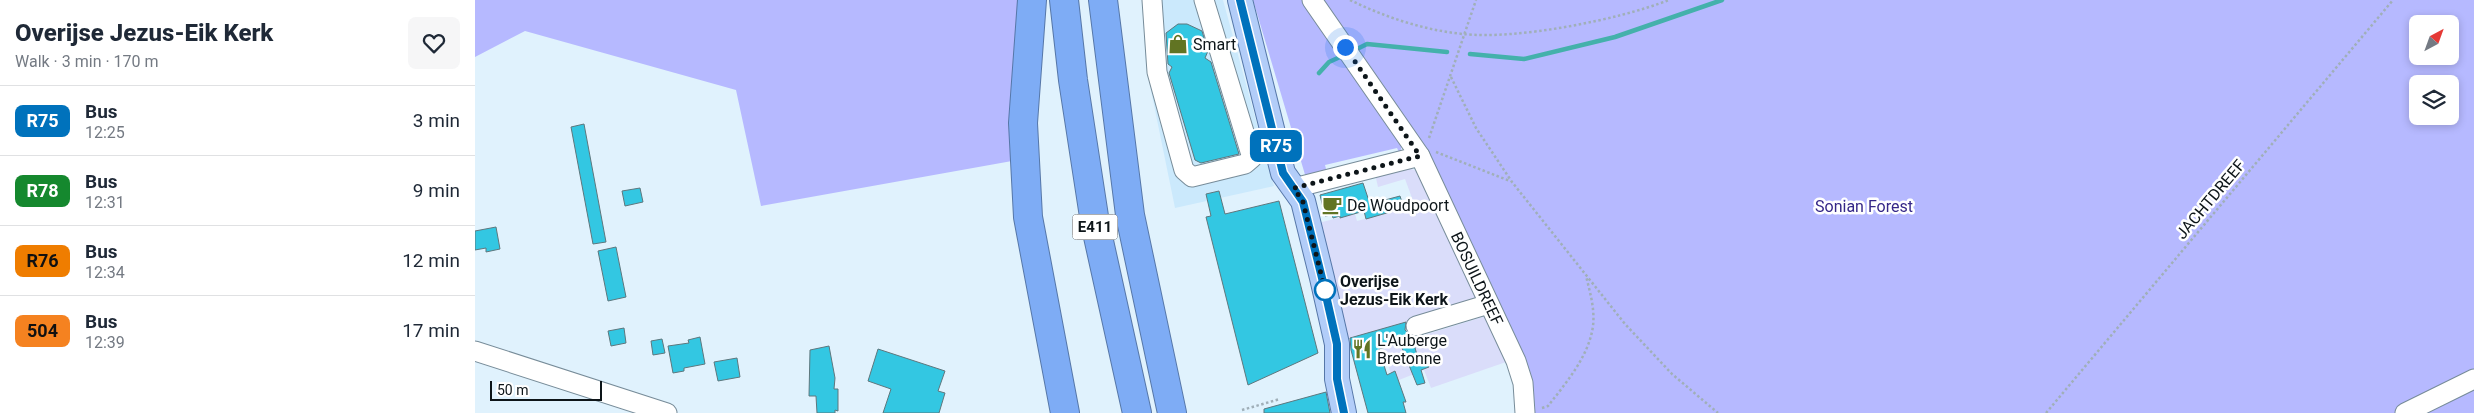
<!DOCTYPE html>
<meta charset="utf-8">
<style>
body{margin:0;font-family:Roboto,sans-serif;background:#f6f6f7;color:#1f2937;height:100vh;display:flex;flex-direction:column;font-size:19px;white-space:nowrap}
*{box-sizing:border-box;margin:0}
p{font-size:16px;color:#747a83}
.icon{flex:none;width:28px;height:28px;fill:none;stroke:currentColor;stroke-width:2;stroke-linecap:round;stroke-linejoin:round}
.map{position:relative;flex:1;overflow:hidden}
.side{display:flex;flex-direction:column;background:#fff;width:475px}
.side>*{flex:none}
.badge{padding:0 10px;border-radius:8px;font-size:18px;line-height:32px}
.needle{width:32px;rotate:41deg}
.tools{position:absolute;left:1934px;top:15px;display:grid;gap:10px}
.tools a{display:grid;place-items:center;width:50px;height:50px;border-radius:8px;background:#fff;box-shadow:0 2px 8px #0003;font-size:25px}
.scale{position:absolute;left:15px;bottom:12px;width:112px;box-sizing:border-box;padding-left:5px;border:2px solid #0d1519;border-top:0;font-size:14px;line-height:18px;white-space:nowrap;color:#0d1519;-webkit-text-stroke:4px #fff;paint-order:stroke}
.you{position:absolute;width:25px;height:25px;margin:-12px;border:4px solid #fff;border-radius:50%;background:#1a73e8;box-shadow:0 0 0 8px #1a73e833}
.map>.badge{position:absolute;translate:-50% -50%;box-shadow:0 0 0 2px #fff}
.round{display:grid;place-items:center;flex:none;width:52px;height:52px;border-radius:8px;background:#f6f6f7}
.overview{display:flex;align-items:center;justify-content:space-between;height:85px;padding:0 15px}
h1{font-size:24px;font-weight:800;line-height:38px}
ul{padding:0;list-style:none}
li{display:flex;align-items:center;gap:15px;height:70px;padding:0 15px;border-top:1px solid #e0e1e3}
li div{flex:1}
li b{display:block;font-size:19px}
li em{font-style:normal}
li .badge{min-width:55px;font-weight:700;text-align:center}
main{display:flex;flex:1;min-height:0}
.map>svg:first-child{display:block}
.built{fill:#cbe9fc}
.green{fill:#daddfa}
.forest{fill:#b6b9ff;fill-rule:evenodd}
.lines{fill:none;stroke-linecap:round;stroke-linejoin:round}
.stream{stroke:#44b1ab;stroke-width:4.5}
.building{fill:#33c7e2;stroke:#5e777d}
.minor-casing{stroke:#778c99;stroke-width:21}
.major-casing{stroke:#5677a8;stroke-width:26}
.highway-casing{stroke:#5677a8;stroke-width:30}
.path{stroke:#a0afb8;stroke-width:2.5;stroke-dasharray:2.5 2.5;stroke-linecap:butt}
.minor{stroke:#fff;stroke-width:19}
.major{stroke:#b2cdf9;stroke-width:24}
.highway{stroke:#7eacf5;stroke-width:28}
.line-casing{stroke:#fff;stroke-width:11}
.line{stroke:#0072bc;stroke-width:8}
.walk{stroke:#0d1519;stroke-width:5;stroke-dasharray:0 9}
.stop-dot{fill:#fff;stroke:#0072bc;stroke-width:2.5}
.labels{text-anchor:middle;stroke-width:5;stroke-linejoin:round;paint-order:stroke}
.shield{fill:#fff;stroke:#565b5e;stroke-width:1}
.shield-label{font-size:15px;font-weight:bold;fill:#0d1519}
.poi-label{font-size:16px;fill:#0d1519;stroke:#fff;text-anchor:start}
.street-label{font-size:16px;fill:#0d1519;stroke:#fff}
.park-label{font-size:16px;fill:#352788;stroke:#fff}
.stop-label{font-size:16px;font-weight:bold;fill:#0d1519;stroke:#fff;text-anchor:start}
</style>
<main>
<section class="side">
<div class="overview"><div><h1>Overijse Jezus-Eik Kerk</h1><p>Walk · 3 min · 170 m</p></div><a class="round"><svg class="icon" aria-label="heart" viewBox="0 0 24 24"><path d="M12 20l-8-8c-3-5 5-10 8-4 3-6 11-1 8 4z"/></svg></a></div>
<ul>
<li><span class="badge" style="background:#0072bc;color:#fff">R75</span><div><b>Bus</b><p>12:25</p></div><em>3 min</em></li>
<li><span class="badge" style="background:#15882e;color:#fff">R78</span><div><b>Bus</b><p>12:31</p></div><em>9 min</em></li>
<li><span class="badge" style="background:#ef7d00;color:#111">R76</span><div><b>Bus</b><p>12:34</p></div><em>12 min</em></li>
<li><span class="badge" style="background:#f58220;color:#111">504</span><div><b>Bus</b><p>12:39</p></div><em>17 min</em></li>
</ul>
</section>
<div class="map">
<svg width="1999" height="413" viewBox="0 0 1999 413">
<rect width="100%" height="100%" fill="#e0f2fd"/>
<path class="built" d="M667 0H748L799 186 700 208 671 66Z"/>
<path class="green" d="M931 167 945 172 1005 300 873 339 843 223 880 214 882 221 940 206 930 179 903 187 900 174Z
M1011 316 1034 361 956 388 949 370 919 382 907 348Z"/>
<path class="forest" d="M0 0H547L537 161 286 206 261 90 50 31 0 57Z
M778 0H1999V413H1055L1057 378 1003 257 955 162 927 144 925 154 922 148 850 165 852 173 831 178ZM1942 24H1975V56H1942ZM1942 84H1975V116H1942Z"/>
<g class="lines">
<path class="stream" d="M882 49 892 44 972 52
M995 54 1049 59 1140 37 1247 0
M844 73 854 62 865 57"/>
</g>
<path class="building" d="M703 24H712L727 31 733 51 730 58 736 62 764 154 726 163 720 160 694 73 697 67 693 64 691 33Z
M109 124 131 242 118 244 96 127Z
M888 183 895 204 925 196 929 208 891 219 889 211 865 218V216L858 218 857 215 850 216 845 195Z
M165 188 168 202 150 206 147 191Z
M744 191 750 214 804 201 843 353 773 385 731 217 736 216 731 194Z
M21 227 25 249 11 252V248L0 250V231Z
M141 247 151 297 133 301 123 251Z
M931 322 930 330 937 336 943 359 949 356 954 367 946 370 950 383 942 385 925 343 904 349 912 375 920 371 931 402H928L931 413H893L876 350 875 338Z
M149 328 151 343 136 346 133 331Z
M225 337 230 364 209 368V371L198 373 193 346 214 343 213 340Z
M187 339 190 353 178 355 176 341Z
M354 346 360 378 359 389H363V411L360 410V413H342L341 396H334L335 350Z
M403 349 470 371 463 391 470 393 464 413H408L416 389 393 381Z
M262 358 265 377 243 381 239 362Z
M851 392 855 413H789V409Z"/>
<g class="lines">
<defs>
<g id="minor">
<path d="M677 0 682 72 709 170 717 177 770 164 777 158 729 0"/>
<path id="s1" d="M837 0 945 156 1041 361 1048 383 1050 413"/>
<path d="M819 188 945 156"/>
<path d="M941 326 1014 304"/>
<path d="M0 351 192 413"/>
<path d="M1930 413 1999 379"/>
</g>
<path id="major" d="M765 0 808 173 828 201 847 278 862 344V379L869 413"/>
<path id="highway" d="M557 0 548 123 553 217 590 413
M589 0 598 80 620 223 662 413
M628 0 655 215 697 413"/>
</defs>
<use href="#minor" class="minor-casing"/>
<use href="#major" class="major-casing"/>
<use href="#highway" class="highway-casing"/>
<path class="path" d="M875 0C910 17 948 30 988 34 1041 40 1143 20 1194 0
M976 77 1001 128 1037 182 1150 324 1197 374 1243 413
M954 138 1001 0
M961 152 1035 181
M1067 408 1073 406C1091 383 1114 356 1118 326 1120 309 1115 292 1111 276
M767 410 805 399
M1571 413 1918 0"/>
<use href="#minor" class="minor"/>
<use href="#major" class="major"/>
<use href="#highway" class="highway"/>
</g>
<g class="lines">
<defs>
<path id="line" d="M765 0 808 173 828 202 847 278 862 344V379L869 413"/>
</defs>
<use href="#line" class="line-casing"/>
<use href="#line" class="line"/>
<path class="walk" d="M850 290 851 294 828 202 819 188 945 156 870 47"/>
</g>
<defs>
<symbol id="shop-bare" viewBox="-9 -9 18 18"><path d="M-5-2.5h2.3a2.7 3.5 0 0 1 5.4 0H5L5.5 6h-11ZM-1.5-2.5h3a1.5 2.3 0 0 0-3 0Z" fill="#617423" stroke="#fff" stroke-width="2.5" paint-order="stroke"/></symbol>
<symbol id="cafe-bare" viewBox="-9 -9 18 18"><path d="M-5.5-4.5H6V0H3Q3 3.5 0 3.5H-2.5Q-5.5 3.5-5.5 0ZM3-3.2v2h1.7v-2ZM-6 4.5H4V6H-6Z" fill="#617423" stroke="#fff" stroke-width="2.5" paint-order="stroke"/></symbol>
<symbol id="restaurant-bare" viewBox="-9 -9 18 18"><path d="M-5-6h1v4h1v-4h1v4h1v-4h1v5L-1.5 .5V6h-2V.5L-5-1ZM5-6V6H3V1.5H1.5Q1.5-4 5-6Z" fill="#617423" stroke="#fff" stroke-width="2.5" paint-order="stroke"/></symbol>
</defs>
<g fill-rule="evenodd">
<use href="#shop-bare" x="689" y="30" width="28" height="28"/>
<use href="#cafe-bare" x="843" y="191" width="28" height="28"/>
<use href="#restaurant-bare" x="873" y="335" width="28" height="28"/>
</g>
<circle class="stop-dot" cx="850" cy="290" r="10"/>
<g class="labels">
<rect class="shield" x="597.5" y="214.5" width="45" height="25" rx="4"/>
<g class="shield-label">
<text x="620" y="232">E411</text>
</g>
<g class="poi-label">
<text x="718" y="50">Smart</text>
<text x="872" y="211">De Woudpoort</text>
<text x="902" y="346">L'Auberge<tspan x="902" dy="18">Bretonne</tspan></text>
</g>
<g class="street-label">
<text transform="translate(1735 199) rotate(-50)" y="6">JACHTDREEF</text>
<text dy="6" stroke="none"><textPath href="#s1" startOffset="325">BOSUILDREEF</textPath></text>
</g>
<g class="park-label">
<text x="1389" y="212">Sonian Forest</text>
</g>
<g class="stop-label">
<text x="865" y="287">Overijse<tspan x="865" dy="18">Jezus-Eik Kerk</tspan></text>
</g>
</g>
</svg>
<div class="tools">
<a><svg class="needle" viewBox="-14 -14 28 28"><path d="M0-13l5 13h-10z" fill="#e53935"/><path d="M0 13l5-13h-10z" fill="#747a83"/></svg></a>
<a><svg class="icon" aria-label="layers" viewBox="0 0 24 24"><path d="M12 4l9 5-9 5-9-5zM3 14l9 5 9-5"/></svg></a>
</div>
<div class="scale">50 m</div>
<div class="you" style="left:870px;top:47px"></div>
<b class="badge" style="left:801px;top:146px;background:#0072bc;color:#fff">R75</b>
</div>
</main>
